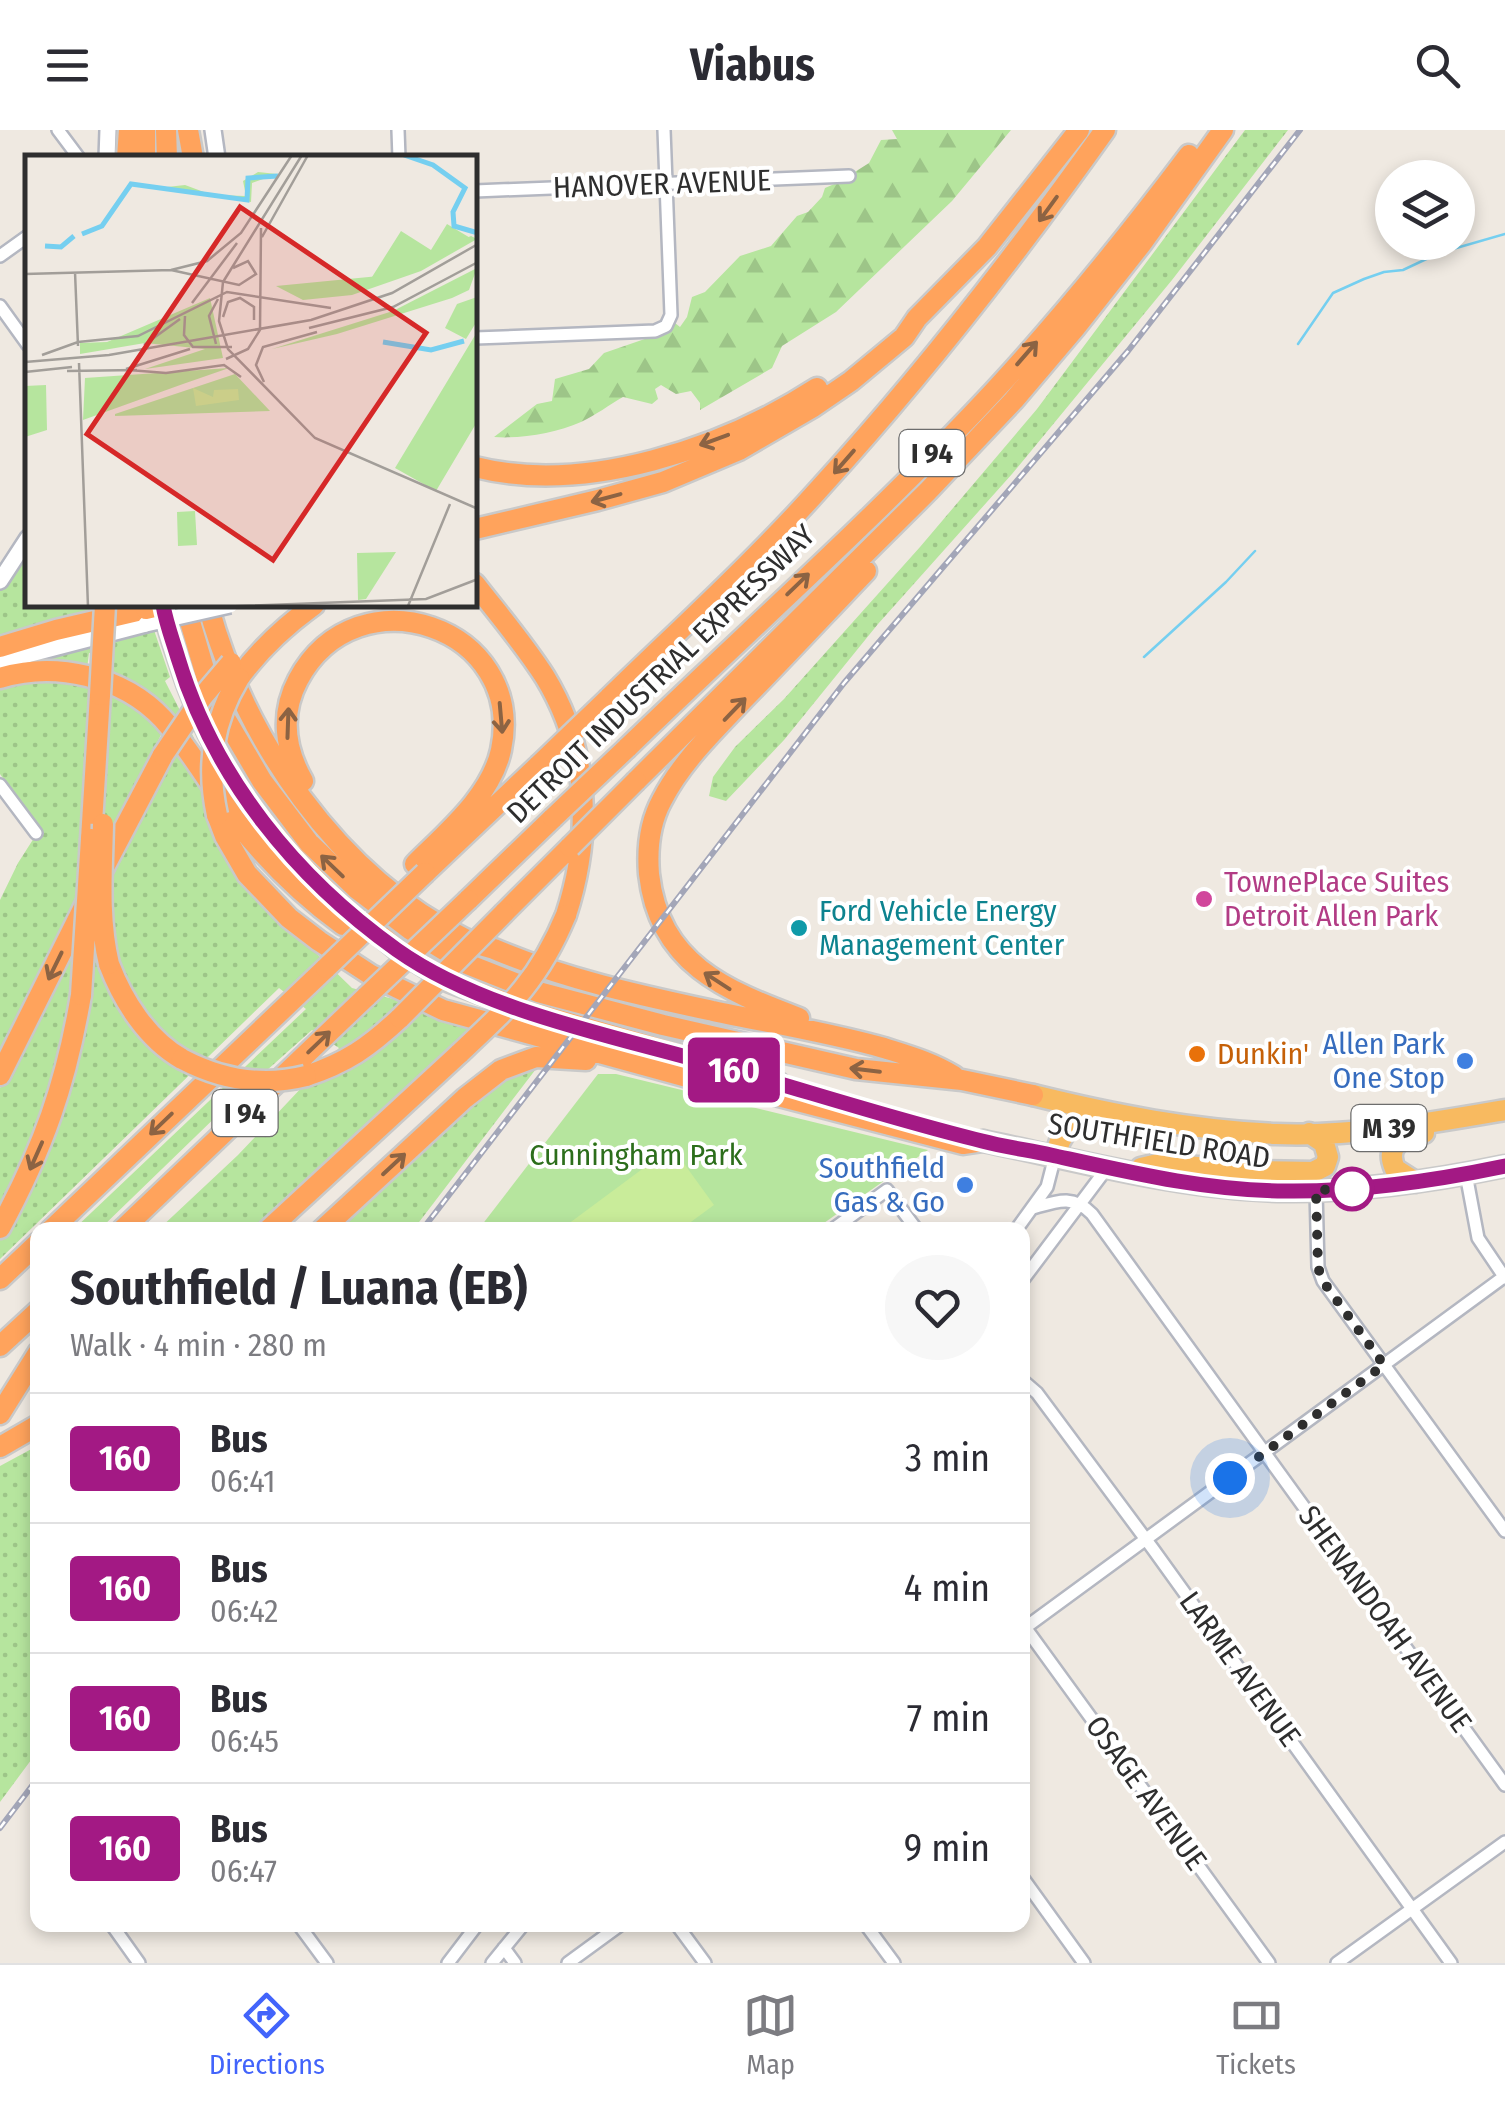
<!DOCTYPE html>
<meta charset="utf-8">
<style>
body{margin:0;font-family:"Fira Sans Condensed",sans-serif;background:#f7f7f7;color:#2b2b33;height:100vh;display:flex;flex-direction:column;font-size:38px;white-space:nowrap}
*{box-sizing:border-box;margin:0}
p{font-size:32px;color:#7c7c81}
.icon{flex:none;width:55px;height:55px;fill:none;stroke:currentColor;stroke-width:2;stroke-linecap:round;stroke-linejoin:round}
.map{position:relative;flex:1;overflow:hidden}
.sheet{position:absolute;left:30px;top:1092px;width:1000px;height:710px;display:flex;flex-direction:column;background:#fff;border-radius:20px;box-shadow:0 5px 15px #0003}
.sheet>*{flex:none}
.badge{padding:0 20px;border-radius:8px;font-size:35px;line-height:65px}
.buttons{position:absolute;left:1375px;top:30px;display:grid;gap:20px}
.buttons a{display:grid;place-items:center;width:100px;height:100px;border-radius:50%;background:#fff;box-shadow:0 5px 15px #0003;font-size:50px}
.you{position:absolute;width:50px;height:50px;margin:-25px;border:8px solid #fff;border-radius:50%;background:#1a73e8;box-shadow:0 0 0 15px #1a73e833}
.map>.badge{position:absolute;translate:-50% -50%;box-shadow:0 0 0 5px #fff}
.round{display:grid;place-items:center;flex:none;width:105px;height:105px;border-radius:52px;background:#f7f7f7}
.overview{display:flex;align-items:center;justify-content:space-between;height:170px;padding:0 40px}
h1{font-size:48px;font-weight:700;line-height:75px}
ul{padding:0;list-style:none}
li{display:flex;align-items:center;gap:30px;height:130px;padding:0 40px;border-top:2px solid #e1e1e2}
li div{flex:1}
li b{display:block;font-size:38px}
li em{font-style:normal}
li .badge{min-width:110px;font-weight:700;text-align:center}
header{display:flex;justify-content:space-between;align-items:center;height:130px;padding:0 40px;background:#fff;font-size:45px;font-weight:700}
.tab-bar{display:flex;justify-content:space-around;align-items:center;height:140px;border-top:2px solid #e1e1e2;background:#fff;font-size:28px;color:#7c7c81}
.tab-bar a{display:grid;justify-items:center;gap:5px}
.tab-bar .current{color:#4264fb}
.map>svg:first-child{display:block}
.grass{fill:url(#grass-dots)}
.forest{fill:url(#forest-firs)}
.park{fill:#b6e59e}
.pitch{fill:#c9ec9a}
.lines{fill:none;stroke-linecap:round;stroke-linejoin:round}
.stream{stroke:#75cff0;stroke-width:2.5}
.minor-casing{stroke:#b4b7c1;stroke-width:16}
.secondary-casing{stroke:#b4b7c1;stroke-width:20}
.trunk-casing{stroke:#c9c9c9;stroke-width:25}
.motorway-casing{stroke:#c9c9c9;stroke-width:25}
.minor{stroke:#fff;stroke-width:11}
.secondary{stroke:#fff;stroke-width:15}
.trunk{stroke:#f8ba60;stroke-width:20}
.motorway{stroke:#ffa35c;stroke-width:20}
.rail-casing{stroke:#a3a6b8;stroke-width:6}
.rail{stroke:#fff;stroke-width:2.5;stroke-dasharray:8;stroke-linecap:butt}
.secondary-bridge-casing{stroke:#b4b7c1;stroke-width:20;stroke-linecap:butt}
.motorway-bridge-casing{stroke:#c9c9c9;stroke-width:25;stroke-linecap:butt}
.secondary-bridge{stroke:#fff;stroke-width:15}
.motorway-bridge{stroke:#ffa35c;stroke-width:20}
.oneway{stroke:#8c6343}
.line-casing{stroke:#fff;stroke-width:22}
.line{stroke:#a31984;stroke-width:15}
.walk{stroke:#2e2e2e;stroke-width:10;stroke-dasharray:0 18}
.hotel-dot{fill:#d1479c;stroke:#fff;stroke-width:4}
.culture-dot{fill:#0f9aa8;stroke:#fff;stroke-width:4}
.food-dot{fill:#e8710a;stroke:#fff;stroke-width:4}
.shop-dot{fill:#3f7fe0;stroke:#fff;stroke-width:4}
.stop-dot{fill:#fff;stroke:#a31984;stroke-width:5}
.labels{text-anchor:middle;stroke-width:8;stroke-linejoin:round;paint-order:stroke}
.shield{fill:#fff;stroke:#6d6d6d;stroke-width:2.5}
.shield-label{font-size:28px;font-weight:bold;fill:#2e2e2e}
.street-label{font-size:30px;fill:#2e2e2e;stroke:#fff}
.hotel-label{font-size:30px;fill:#b23c85;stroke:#fff;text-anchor:start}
.culture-label{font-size:30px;fill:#0d838f;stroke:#fff;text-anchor:start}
.shop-label{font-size:30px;fill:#366cbe;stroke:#fff;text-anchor:end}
.food-label{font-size:30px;fill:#c56008;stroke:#fff;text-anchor:start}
.park-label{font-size:30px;fill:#2c6e1b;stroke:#fff}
.inset-river{fill:none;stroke:#75cff0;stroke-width:5}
.inset-road{fill:none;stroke:#a29e99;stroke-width:2.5}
.view{fill:#d62828;fill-opacity:0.15;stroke:#d62828;stroke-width:5}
.inset-edge{fill:none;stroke:#2e2e2e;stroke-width:5}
</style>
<header><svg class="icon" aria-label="menu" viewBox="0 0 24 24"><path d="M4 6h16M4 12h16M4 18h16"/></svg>Viabus<svg class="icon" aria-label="search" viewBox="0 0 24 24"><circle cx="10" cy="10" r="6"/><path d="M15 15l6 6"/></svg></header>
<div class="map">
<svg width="1505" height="1833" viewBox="0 0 1505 1833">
<defs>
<pattern id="grass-dots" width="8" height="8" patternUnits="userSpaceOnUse" patternTransform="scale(2.5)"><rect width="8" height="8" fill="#b6e59e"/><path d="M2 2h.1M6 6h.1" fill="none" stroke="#9dc588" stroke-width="1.8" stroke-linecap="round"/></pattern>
<pattern id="forest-firs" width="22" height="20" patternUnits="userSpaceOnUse" patternTransform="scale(2.5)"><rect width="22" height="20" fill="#b6e59e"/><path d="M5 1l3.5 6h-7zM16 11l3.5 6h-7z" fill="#9dc588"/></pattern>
</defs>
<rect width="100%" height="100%" fill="#efe9e1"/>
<path class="grass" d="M1245 0H1288L1172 150 1012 344 878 494 784 610 726 671 709 666 713 647 735 617 784 569 920 417 1037 279Z
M27 419 28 475H150L155 503 170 547 165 551 194 608 191 611C173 590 141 545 112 546L114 526 89 523 87 539 9 541 0 519V461Z
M34 548 88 553 134 574 163 601 0 924V770L18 733 41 697 27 682 0 644V555Z
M177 618 203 655 221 719 314 816 315 822 352 858 397 870 463 893 471 899 361 999 256 1100H158L238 1025 339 918 312 900 227 976 99 1100H73L306 879 279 858 0 1129V1109L22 1073 67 967 82 914 91 862 62 916 42 991 0 1082V958L76 814 110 743Z
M539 935 413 1100H336L490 956 521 941Z
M37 1316V1622L0 1672V1336Z"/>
<path class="forest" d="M892 0H1011L952 71 836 182 782 216 772 238 700 280V273L691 261 676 264 661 255 655 259 658 269 652 274 623 267C609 275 596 285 581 292 556 303 522 309 494 307L537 274 552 271 555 249 589 239 604 223 668 201 675 193 680 197 687 187 692 167 705 162 740 126 771 116 797 86 808 82 822 67 825 58 839 52 869 33 881 10 897 9Z"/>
<path class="park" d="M598 944H616L928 1020 814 1100H478Z"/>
<path class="pitch" d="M672 1017 714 1075 680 1100H560Z"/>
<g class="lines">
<path class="stream" d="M1298 214 1333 163 1364 149 1384 142 1403 140 1439 123 1505 104
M1144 527 1226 452 1255 421"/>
<defs>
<path id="minor" d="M58 0 79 28
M398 0 399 28
M475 61 849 46
M0 126 28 106
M0 176 28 215
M475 208 655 201 666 196 671 185 664 0
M0 655 36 703
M1466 1044 1478 1108 1505 1148
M1316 1061 1318 1137 1323 1151 1505 1401
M1033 1078C1057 1071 1073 1064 1092 1084L1505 1655
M832 1100 887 1060 917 1100
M1016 1100 1047 1057 1055 1026
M1022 1151 1107 1038
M1022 1250 1037 1263 1153 1419 1451 1833
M1022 1493 1269 1833
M1022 1500 1505 1146
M1022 1747 1084 1833
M112 1795 139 1833
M299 1795 327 1833
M677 1795 705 1833
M866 1795 894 1833
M504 1818 515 1833
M448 1833 477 1795
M492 1833 523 1795
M568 1833 620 1795
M1337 1833 1505 1712"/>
<path id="secondary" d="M213 0 217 28
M107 28 108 0
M0 451 28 408
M0 532 146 494"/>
<path id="trunk" d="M1033 965C1114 985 1192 1000 1276 1004 1353 1007 1430 993 1505 980
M983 1011C1080 1031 1185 1060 1285 1061 1359 1062 1433 1051 1505 1036
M1055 1026 1060 1011 1071 993 1082 990 1101 994
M1141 1038 1158 1034 1250 1041 1313 1042 1325 1036 1328 1027 1324 1013 1309 1003
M1415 1052 1395 1039C1384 1014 1403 1007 1424 1003"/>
<path id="motorway" d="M145 0V28
M166 0 167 28
M188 0 193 28
M127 28 129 0
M475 337C586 365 724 318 817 258
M475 399 598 370 663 352 739 320 813 277 851 251 904 207 917 188 987 117 1079 0
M475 454C499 485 524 514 545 547 590 621 592 705 566 785
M163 475C166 493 172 510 178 527 211 634 270 711 353 785
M185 475 207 549 218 576 262 651 309 713 357 759 411 800 467 834 538 862 663 895 856 939 962 950 1033 965
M208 475C245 610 337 746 465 809 474 813 484 816 494 819 564 849 639 865 713 881 770 893 827 902 884 918 909 926 931 932 954 946
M0 517 56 500 146 479
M0 548C55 531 123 546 163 589 190 619 210 655 234 688 265 729 302 765 343 795
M239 548C260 519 285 496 314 475
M609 568C680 499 754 432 820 358 923 245 1016 125 1105 0
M627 618C750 499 879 385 996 259 1064 185 1128 106 1189 25
M303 651C285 619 280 584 298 550 357 439 527 497 501 620 491 666 447 702 415 734
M636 651 928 361 1014 270 1075 198 1142 113 1223 0
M217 685 225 706 247 744 289 788 319 811 371 845 443 880 691 948 767 963 963 1014 983 1011
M91 709 100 565
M101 743 163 625
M425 743 539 635
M468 770 553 688
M504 783 570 717
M381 806 398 820 450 852 530 882 779 953
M109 834C123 871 147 909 182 929
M799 888C725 860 659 834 649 744 647 719 650 692 662 670 682 631 715 600 744 569 785 527 825 484 866 441
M0 945 86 773
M306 946C346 933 369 917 400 888
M0 1098C43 1019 66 954 81 865
M51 1100 326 838
M122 1100 367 866
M268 1100 460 923
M322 1100 465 968 501 940 536 927 586 930
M0 1149 38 1113
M0 1216 38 1181
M0 1284 38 1223
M0 1317 38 1295"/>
</defs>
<use href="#minor" class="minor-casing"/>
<use href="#secondary" class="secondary-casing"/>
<use href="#trunk" class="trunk-casing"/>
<use href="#motorway" class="motorway-casing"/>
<use href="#minor" class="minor"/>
<use href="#secondary" class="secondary"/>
<use href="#trunk" class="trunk"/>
<use href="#motorway" class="motorway"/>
<defs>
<path id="rail" d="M422 1100 844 553 1128 221 1300 0
M0 1698 38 1648"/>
</defs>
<use href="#rail" class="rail-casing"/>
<use href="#rail" class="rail"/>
<defs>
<path id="secondary-bridge" d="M146 494 230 475"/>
<path id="motorway-bridge" d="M146 479 164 475
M100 565 105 475
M163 625 203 566 231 533
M539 635 609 568
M217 685C206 635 213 591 239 548
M553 688 627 618
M103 694C102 741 98 789 109 834
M570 717 636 651
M326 838 425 743
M81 865 91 709
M367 866 468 770
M400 888 504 783
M460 923C510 876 539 850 566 785
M182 929C222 950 262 957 306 946"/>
</defs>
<use href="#secondary-bridge" class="secondary-bridge-casing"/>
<use href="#motorway-bridge" class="motorway-bridge-casing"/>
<use href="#secondary-bridge" class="secondary-bridge"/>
<use href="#motorway-bridge" class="motorway-bridge"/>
</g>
<defs><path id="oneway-shaft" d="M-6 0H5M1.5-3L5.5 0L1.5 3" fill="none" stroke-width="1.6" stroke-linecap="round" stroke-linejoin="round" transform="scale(2.5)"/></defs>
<g class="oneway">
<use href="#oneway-shaft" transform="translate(1048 79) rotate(126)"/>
<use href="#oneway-shaft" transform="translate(1027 223) rotate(-49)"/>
<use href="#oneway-shaft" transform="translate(714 310) rotate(160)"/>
<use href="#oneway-shaft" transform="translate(844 332) rotate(131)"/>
<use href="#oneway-shaft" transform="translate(606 368) rotate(165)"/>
<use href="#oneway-shaft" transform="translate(798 454) rotate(-44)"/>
<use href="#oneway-shaft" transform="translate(735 579) rotate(-46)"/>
<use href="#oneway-shaft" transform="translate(501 588) rotate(85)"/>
<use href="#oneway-shaft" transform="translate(288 593) rotate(-88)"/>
<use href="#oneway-shaft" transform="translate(332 736) rotate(-136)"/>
<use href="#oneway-shaft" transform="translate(55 836) rotate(116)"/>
<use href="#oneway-shaft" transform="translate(717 851) rotate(-147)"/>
<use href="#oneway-shaft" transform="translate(319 912) rotate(-44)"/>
<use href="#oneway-shaft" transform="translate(865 940) rotate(-173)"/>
<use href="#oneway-shaft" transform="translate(161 994) rotate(136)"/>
<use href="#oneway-shaft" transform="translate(36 1026) rotate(114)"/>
<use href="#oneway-shaft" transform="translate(394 1034) rotate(-43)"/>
</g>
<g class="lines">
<defs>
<path id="line" d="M163 475C166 493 173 511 178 528 214 648 296 748 397 820 483 881 614 906 715 935 804 960 892 989 982 1011 1005 1017 1028 1020 1051 1025 1128 1042 1207 1061 1285 1061 1359 1062 1433 1051 1505 1036"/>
</defs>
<use href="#line" class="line-casing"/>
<use href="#line" class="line"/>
<path class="walk" d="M1230 1348 1384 1235 1322 1150 1318 1137 1316 1060 1352 1059"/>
</g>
<circle class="hotel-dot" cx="1204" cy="769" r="10"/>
<circle class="culture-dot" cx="799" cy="798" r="10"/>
<circle class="food-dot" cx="1197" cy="924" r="10"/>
<g class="shop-dot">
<circle cx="1465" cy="931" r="10"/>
<circle cx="965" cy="1055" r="10"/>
</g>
<circle class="stop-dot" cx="1352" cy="1059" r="20"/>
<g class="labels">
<g class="shield">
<rect x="899.5" y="300" width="65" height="46" rx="8"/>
<rect x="212.5" y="960" width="65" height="46" rx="8"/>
<rect x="1351.5" y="975" width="75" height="46" rx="8"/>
</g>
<g class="shield-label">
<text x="932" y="333">I 94</text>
<text x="245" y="993">I 94</text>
<text x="1389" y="1008">M 39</text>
</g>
<g class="street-label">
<text transform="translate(662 54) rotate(-2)" y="10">HANOVER AVENUE</text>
<text transform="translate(661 544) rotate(-44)" y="10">DETROIT INDUSTRIAL EXPRESSWAY</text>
<text transform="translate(1159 1011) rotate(9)" y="10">SOUTHFIELD ROAD</text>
<text transform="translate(1385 1489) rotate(54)" y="10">SHENANDOAH AVENUE</text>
<text transform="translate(1240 1539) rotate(54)" y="10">LARME AVENUE</text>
<text transform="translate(1146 1663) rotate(54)" y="10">OSAGE AVENUE</text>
</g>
<g class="hotel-label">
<text x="1224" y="762">TownePlace Suites<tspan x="1224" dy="34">Detroit Allen Park</tspan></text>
</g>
<g class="culture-label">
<text x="819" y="791">Ford Vehicle Energy<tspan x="819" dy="34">Management Center</tspan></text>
</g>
<g class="shop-label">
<text x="1445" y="924">Allen Park<tspan x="1445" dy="34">One Stop</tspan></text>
<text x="945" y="1048">Southfield<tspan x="945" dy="34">Gas &amp; Go</tspan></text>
</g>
<g class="food-label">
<text x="1217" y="934">Dunkin'</text>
</g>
<g class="park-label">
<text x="636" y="1035">Cunningham Park</text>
</g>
</g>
<g transform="translate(25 25)">
<rect width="452" height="452" fill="#efe9e1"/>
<path d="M452 113 444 135 427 143 312 179 247 194 368 156ZM452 142V166L441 184 420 173 432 149ZM185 143 198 203 120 214 180 194 120 188 55 199V188L82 187ZM452 177V267L411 336 370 313ZM204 213 158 229 58 265 60 223ZM21 230 22 275 0 282V231Z" fill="#b6e59e"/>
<path d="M233 17 252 19 227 28 226 47 133 33 160 30 187 40 221 41 218 26ZM446 81 452 84 396 116 327 140 278 145 251 131 354 121Z" fill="#b6e59e"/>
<path d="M422 69 447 84 359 128 347 122 376 76 406 95ZM210 219 245 256 90 261V259ZM170 356 172 390 153 391 152 357ZM371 397 341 444 333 445 332 398Z" fill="#b6e59e"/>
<path d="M168 233 188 242 189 235 213 234 214 245 171 251Z" fill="#c9ec9a"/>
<path class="inset-river" d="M379 0 408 10 440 33 428 57 429 71 453 78M57 79 77 71 106 29 222 45 223 23 253 21M20 91 36 92 49 81M358 187 406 195 439 186"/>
<path class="inset-road" d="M277 0 198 127 194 166 203 194 290 283 453 354M237 82 283 0M146 115 214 130 231 119 223 106 208 113M50 117 53 191M0 119 146 115 182 106 216 78 267 0M167 148 212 88M160 161 159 180 168 192H207M198 162 203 147 215 143 229 152V165M284 173 368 152 453 107M191 189 184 161 193 144M119 190 155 164M17 200 53 187 113 181 202 137 306 153M201 204 223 194 235 175 236 73M0 207 84 200 286 165 367 138 453 89M54 208 63 452M101 214 165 194M104 215 141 218 199 210 216 222M42 216 112 215M0 217 47 212M239 227 231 210 238 192 292 177M383 451 425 349M189 452 401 444 453 424"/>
<path class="view" d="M215 52 401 178 248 405 62 279Z"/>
<rect width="452" height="452" class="inset-edge"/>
</g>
</svg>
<div class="buttons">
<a><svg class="icon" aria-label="layers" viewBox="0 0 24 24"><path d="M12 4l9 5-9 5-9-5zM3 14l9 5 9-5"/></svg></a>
</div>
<div class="you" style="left:1230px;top:1348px"></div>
<b class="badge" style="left:734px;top:940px;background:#a31984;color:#fff">160</b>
<section class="sheet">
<div class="overview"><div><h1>Southfield / Luana (EB)</h1><p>Walk · 4 min · 280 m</p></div><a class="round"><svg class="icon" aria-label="heart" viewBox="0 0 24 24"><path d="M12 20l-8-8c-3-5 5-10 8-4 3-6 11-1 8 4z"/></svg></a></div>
<ul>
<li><span class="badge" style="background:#a31984;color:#fff">160</span><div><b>Bus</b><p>06:41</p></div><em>3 min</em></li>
<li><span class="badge" style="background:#a31984;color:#fff">160</span><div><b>Bus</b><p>06:42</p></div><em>4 min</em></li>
<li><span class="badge" style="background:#a31984;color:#fff">160</span><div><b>Bus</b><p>06:45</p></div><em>7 min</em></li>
<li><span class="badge" style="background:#a31984;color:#fff">160</span><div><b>Bus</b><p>06:47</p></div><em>9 min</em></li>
</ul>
</section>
</div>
<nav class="tab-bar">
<a class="current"><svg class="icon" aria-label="directions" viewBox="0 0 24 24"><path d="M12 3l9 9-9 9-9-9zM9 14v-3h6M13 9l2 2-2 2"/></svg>Directions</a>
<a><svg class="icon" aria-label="map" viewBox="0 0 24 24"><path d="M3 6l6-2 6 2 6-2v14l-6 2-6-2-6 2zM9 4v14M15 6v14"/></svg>Map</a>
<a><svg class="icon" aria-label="tickets" viewBox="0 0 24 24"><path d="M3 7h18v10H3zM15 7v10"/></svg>Tickets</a>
</nav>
